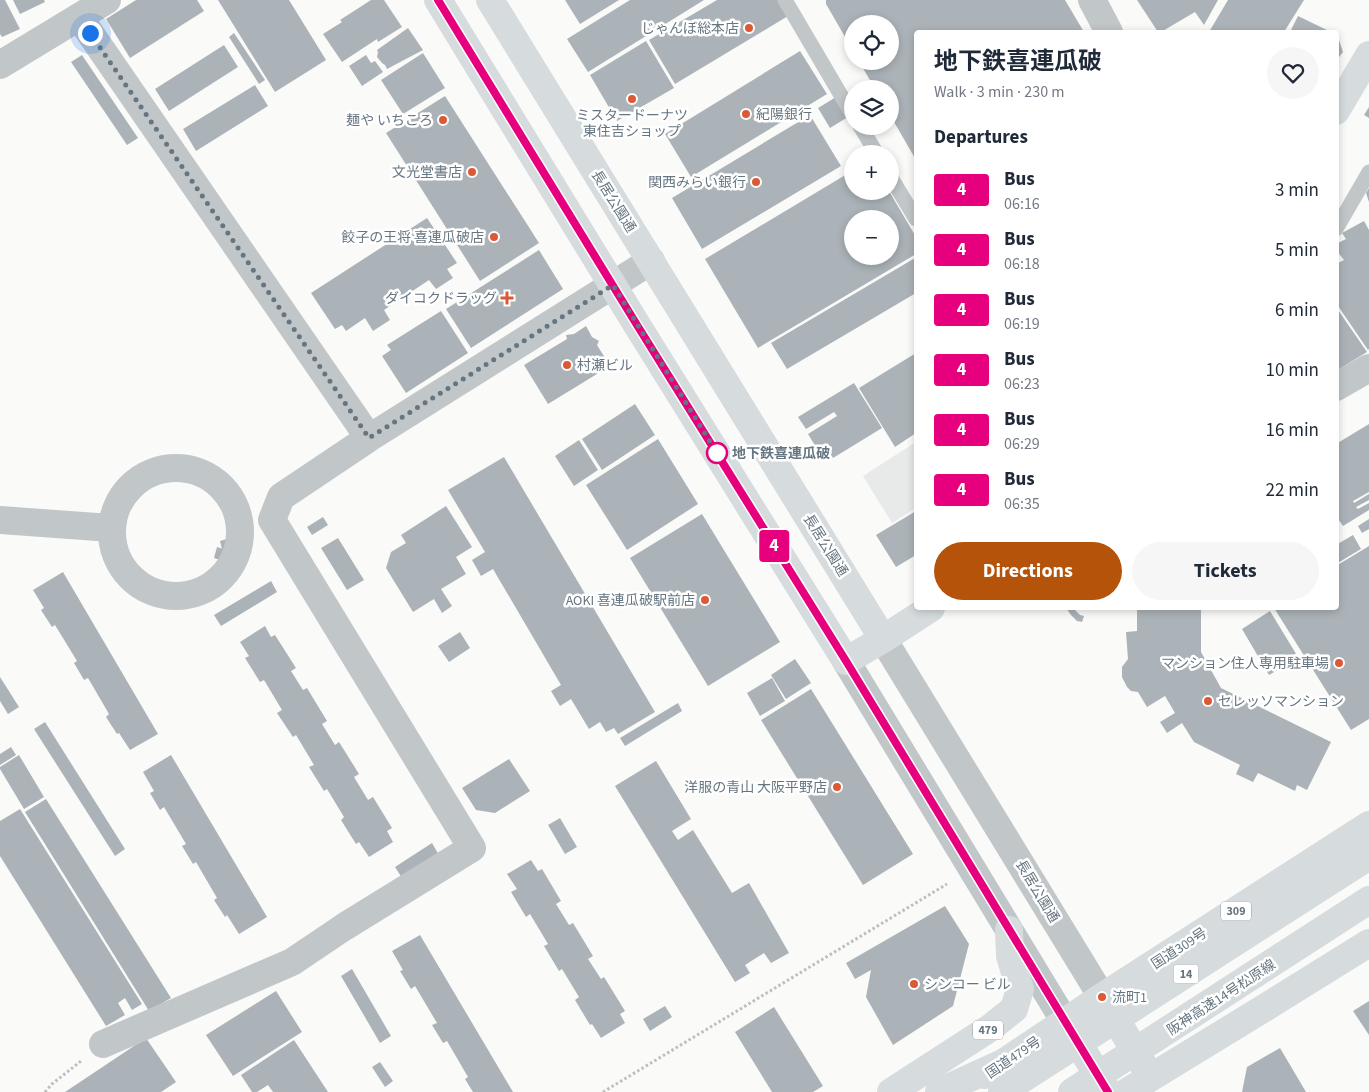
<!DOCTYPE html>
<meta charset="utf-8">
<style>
body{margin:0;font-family:"Source Sans 3","Noto Sans JP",sans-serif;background:#f6f6f7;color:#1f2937;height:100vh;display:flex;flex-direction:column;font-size:19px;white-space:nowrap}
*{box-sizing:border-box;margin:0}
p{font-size:16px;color:#747a83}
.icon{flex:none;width:28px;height:28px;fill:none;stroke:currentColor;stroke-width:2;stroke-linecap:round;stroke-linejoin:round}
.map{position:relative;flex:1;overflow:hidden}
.sheet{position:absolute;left:914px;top:30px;width:425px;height:580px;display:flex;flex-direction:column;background:#fff;border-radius:5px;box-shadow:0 2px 8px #0003}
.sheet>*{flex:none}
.badge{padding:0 10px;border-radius:4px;font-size:18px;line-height:32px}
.fabs{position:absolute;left:844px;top:15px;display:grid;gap:10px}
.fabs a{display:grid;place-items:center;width:55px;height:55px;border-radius:50%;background:#fff;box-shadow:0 2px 8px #0003;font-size:25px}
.you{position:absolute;width:25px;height:25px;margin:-12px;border:4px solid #fff;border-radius:50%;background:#1a73e8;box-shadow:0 0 0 8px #1a73e833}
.map>.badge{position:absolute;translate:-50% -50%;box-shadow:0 0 0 2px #fff}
h2{padding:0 20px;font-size:19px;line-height:45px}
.round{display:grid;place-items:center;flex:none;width:52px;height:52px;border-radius:26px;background:#f6f6f7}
.summary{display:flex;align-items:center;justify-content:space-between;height:85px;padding:0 20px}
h1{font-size:24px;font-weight:700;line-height:38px}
.cta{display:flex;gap:10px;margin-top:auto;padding:10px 20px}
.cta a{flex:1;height:58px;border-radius:30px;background:#b45309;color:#fff;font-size:20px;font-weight:700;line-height:58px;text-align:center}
.cta a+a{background:#f6f6f7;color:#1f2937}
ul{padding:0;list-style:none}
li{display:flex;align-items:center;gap:15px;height:60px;padding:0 20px}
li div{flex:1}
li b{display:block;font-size:19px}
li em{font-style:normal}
li .badge{min-width:55px;font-weight:700;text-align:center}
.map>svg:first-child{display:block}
.built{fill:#e8e9e9}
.building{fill:#abb3b8;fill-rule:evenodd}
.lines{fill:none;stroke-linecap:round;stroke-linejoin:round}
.path{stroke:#bcbfc1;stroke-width:3;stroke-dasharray:2.5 2.5;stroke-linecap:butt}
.service{stroke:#c1c6c9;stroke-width:15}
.minor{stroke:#c1c6c9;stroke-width:28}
.tertiary{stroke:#c1c6c9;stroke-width:28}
.secondary{stroke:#d6dbde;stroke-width:28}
.trunk{stroke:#d6dbde;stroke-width:28}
.motorway{stroke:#d6dbde;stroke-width:28}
.line-casing{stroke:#fff;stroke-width:11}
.line{stroke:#e6007e;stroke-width:8}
.walk{stroke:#667681;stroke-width:5;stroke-dasharray:0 9}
.poi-dot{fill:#db5937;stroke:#fff;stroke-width:2}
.stop-dot{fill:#fff;stroke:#e6007e;stroke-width:2.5}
.labels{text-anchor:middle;stroke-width:5;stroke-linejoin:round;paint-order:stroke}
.shield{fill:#fff;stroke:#949fa7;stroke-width:1}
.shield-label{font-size:12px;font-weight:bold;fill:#667681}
.poi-label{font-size:14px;fill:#667681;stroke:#fff;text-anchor:end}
.street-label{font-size:14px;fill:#667681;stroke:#fff}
.stop-label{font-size:14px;font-weight:bold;fill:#667681;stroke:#fff;text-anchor:start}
</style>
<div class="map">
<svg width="1369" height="1092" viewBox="0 0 1369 1092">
<rect width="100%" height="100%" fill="#fafaf8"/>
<path class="built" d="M916 442V508L892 523 863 476Z"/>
<path class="building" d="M0 0H5L20 29 2 37 0 34Z
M13 0H44L45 2 20 14Z
M136 0H197L204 11 130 58 106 19Z
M218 0H289L326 60 275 92Z
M371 0H384L402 27 378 42 377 39 342 62 323 34 342 22 340 20Z
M565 0H619L580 24Z
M630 0H704L588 72 567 39Z
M717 0H779L788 16 675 84 649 40Z
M826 0H1065L1084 32H916V160L890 115V89H875L859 61H890V24H852V49L826 4Z
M1137 0H1218L1204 25 1195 12 1161 32H1158Z
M1228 0H1304L1284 32H1209Z
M1298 16 1331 32H1290Z
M408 28 423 50 387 69 385 65 382 63 377 57 378 52 377 50Z
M234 33 265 80 259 84 229 37Z
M1336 36 1339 40 1343 52 1336 61Z
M646 41 674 88 617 121 590 75Z
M224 45 238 67 169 111 155 89Z
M800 51 827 94 691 177 665 134Z
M423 53 445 88 403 114 381 80Z
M82 55 138 138 127 145 71 62Z
M366 55 371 63 375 61 383 72 362 86 349 66Z
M255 85 268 106 196 151 183 129Z
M445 96 539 243 480 281 386 133Z
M836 97 848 117 830 128 818 108Z
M1369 107V118L1364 115Z
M810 115 841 166 702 249 672 198Z
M852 171V191H889L916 237V254L758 348 705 259ZM852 219H890V256H852Z
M1369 188V202L1366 193Z
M427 218 457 263 447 269 453 278 436 289 429 280 384 310 390 320 373 331 365 318 346 331 342 325 335 329 311 293Z
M1364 221 1369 230V349L1368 350 1336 303V264L1344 260 1336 250V244L1346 239 1342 233Z
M539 250 563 289 471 348 446 309Z
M915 258 916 261V293L787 369 771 343Z
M1336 307 1367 352 1336 371Z
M441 311 468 353 406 393 382 356 391 350 387 345Z
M586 326 592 337 599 341 597 345 610 366 548 404 524 365 567 339 566 335 574 334Z
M916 353V433L895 447 859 388Z
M854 383 882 428 833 458 829 452 822 457 808 434 837 416 834 412 806 429 798 417Z
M635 404 655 435 602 470 582 439Z
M1369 424V492L1353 501 1354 503 1369 494V500L1356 507 1358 509 1369 503V510L1343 526 1336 516V444Z
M658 439 698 504 627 550 586 485Z
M579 440 598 470 574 486 555 456Z
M504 457 655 712 618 734 614 728 606 732 600 722 589 729 571 699 560 706 551 691 561 685 493 569 481 576 472 560 485 552 448 490Z
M446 506 472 547 456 557 466 574 441 589 452 606 442 613 434 599 413 612 386 568 391 552 406 543 401 535Z
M916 511V555L896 567 876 535Z
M702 514 780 642 708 686 630 558Z
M323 517 328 525 312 535 307 527Z
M1369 519V529L1362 533 1358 526Z
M1353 535 1361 549 1336 564V545Z
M338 538 364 580 347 590 321 548Z
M227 539 229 547 222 549 220 541Z
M1369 546V719L1351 730 1274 608H1336V566Z
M217 547 226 550 223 561 214 558Z
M63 572 158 734 130 750 119 733 117 734 106 717 109 714 88 678 84 680 74 663 77 661 55 625 52 627 41 610 44 608 33 590Z
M271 581 277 592 221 626 214 615Z
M1066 608H1073L1080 615 1084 616 1082 622 1077 621 1071 615Z
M1137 608H1201V652L1221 688 1331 742 1307 790 1297 785 1295 791 1258 773 1253 782 1236 774 1240 765 1194 742 1182 723 1167 733 1160 722 1175 713 1165 696 1147 707 1138 692 1131 691 1127 687 1122 677V667L1128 659 1126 632 1137 631Z
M1270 611 1298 657 1269 675 1242 629Z
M265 626 271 637 275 635 296 668 291 671 303 690 307 688 327 721 322 724 335 745 339 742 359 774 354 777 368 800 373 797 392 828 387 831 393 842 369 857 359 842 356 844 341 820 344 817 327 789 324 791 309 767 314 765 296 735 293 737 277 713 282 710 264 680 260 682 245 658 249 656 240 642Z
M460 632 470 648 449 662 438 646Z
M795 659 811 683 786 699 771 675Z
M0 677 19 707 8 714 0 701Z
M772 678 785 701 760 716 747 693Z
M811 689 913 854 863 885 761 720Z
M678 703 682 711 625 746 620 738Z
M45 722 125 849 115 856 34 729Z
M11 747 16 755 0 765V754Z
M19 755 44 797 24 809 0 769V767Z
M171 755 267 917 239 934 227 915 225 917 214 900 217 898 196 862 193 864 182 846 186 844 164 807 160 810 150 793 154 791 143 772Z
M509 759 530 791 495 813 476 810 462 788Z
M656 761 691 819 672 831 678 840 693 830 732 893 749 883 789 953 771 963 764 953 745 965 750 973 735 982 615 786Z
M46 799 171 998 149 1011 25 812Z
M20 809 142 1004 132 1010 125 998 118 1003 125 1015 106 1026 0 856V821Z
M560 818 577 847 565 854 548 825Z
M432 843 439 855 402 878 395 867Z
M531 860 538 871 542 869 561 901 556 904 569 925 573 923 593 956 588 959 601 979 604 977 625 1011 620 1014 625 1023 601 1038 592 1024 590 1025 575 1000 579 997 562 969 559 971 544 946 548 944 530 914 526 917 511 892 517 889 507 874Z
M945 906 969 944 953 1006 893 1045 866 997 871 970 855 979 846 963Z
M420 935 513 1092H473L465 1079 468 1077 447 1041 443 1043 432 1025 437 1023 415 986 411 989 400 971 403 970 392 951Z
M352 969 391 1036 380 1043 341 976Z
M276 991 302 1032 233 1076 206 1035Z
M1369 1001V1035L1353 1011Z
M665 1006 672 1017 650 1031 643 1019Z
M774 1007 823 1086 813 1092H772L735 1032Z
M146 1038 176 1082 161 1092H65Z
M294 1040 328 1092H273L268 1085 257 1092H252L241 1075Z
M1280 1048 1306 1092H1242L1247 1067Z
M380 1062 393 1081 385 1087 372 1067Z"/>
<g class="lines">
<path class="path" d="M45 1092 52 1084 81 1061
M603 1092 947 884"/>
<path class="service" d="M785 0 852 114
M860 126 877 154
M890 176 916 219
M1336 229 1369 172"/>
<path class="minor" d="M1092 0 1109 32
M79 17 369 438
M0 65 107 0
M1336 387 1369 368
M112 532a64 64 0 1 1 128 0a64 64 0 1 1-128 0Z
M0 520 111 528
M272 520 281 497 369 438 651 261
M103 1044 292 962 344 927 472 848 272 520"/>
<path class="tertiary" d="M883 639 1102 997
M846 661 1065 1022"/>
<path class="secondary" d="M438 0 637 325 846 661 883 639 931 608
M490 0 883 639
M1336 111 1369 55"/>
<path class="trunk" d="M1103 998 1147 1071
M1066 1023 1108 1092
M985 1075 1102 997 1369 825
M891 1092 990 1028 1014 1009 1020 989 1010 956 1009 930
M1127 1092 1266 1007 1369 943"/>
<path class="motorway" d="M939 1092 1005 1062
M1002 1092 1369 856
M1072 1092 1369 900"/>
</g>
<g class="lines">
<defs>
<path id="line" d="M438 0 637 325 846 661 1108 1092"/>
</defs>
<use href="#line" class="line-casing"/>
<use href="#line" class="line"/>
<path class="walk" d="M90 33 369 438 613 285 717 453"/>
</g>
<g class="poi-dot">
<circle cx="749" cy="28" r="5"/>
<circle cx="632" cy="99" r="5"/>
<circle cx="746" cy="114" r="5"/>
<circle cx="443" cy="120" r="5"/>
<circle cx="472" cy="172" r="5"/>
<circle cx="756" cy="182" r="5"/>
<circle cx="494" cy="237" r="5"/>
<path d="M504.5 290.5h5v5h5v5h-5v5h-5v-5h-5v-5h5z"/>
<circle cx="567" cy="365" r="5"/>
<circle cx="705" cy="600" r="5"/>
<circle cx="1339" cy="663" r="5"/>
<circle cx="1208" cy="701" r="5"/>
<circle cx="837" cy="787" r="5"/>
<circle cx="914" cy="984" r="5"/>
<circle cx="1102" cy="997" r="5"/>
</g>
<circle class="stop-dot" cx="717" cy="453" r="10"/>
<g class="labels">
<g class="shield">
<rect x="1221" y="901.5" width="30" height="19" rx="4"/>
<rect x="1173.5" y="964.5" width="25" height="19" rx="4"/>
<rect x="973" y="1020.5" width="30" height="19" rx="4"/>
</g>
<g class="shield-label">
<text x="1236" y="915">309</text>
<text x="1186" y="978">14</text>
<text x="988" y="1034">479</text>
</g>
<g class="poi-label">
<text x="739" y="33">じゃんぼ総本店</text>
<text x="756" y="119" text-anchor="start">紀陽銀行</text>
<text x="632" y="120" text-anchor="middle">ミスタードーナツ<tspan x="632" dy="16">東住吉ショップ</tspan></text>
<text x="433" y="125">麺や いちころ</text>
<text x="462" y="177">文光堂書店</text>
<text x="746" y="187">関西みらい銀行</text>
<text x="484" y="242">餃子の王将 喜連瓜破店</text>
<text x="497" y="303">ダイコクドラッグ</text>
<text x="577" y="370" text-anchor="start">村瀬ビル</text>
<text x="695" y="605">AOKI 喜連瓜破駅前店</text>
<text x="1329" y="668">マンション住人専用駐車場</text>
<text x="1218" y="706" text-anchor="start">セレッソマンション</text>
<text x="827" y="792">洋服の青山 大阪平野店</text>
<text x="924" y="989" text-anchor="start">シンコー ビル</text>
<text x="1112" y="1002" text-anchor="start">流町1</text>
</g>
<g class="street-label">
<text transform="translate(614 201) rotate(58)" y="5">長居公園通</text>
<text transform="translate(826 545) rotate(58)" y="5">長居公園通</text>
<text transform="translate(1038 891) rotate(59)" y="5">長居公園通</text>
<text transform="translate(1179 948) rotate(-33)" y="5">国道309号</text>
<text transform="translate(1221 997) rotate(-33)" y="5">阪神高速14号松原線</text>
<text transform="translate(1013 1057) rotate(-34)" y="5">国道479号</text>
</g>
<g class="stop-label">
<text x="732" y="458">地下鉄喜連瓜破</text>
</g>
</g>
</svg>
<div class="fabs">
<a><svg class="icon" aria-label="locate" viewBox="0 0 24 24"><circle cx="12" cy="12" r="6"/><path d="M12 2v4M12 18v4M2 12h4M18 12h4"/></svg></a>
<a><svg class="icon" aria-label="layers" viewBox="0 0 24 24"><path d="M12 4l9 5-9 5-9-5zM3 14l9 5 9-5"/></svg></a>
<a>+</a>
<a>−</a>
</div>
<div class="you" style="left:90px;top:33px"></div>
<b class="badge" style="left:774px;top:546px;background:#e6007e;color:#fff">4</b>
<section class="sheet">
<div class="summary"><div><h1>地下鉄喜連瓜破</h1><p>Walk · 3 min · 230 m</p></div><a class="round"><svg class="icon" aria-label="heart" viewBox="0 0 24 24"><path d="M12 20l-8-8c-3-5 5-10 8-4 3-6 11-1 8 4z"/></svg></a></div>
<h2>Departures</h2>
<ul>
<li><span class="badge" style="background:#e6007e;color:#fff">4</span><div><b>Bus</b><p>06:16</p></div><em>3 min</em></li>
<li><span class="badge" style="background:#e6007e;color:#fff">4</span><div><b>Bus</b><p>06:18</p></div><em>5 min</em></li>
<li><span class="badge" style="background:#e6007e;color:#fff">4</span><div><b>Bus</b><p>06:19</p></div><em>6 min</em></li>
<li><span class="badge" style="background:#e6007e;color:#fff">4</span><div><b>Bus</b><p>06:23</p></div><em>10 min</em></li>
<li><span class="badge" style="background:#e6007e;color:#fff">4</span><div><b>Bus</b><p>06:29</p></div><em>16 min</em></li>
<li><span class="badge" style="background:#e6007e;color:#fff">4</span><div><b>Bus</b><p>06:35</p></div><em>22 min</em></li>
</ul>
<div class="cta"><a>Directions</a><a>Tickets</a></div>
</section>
</div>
